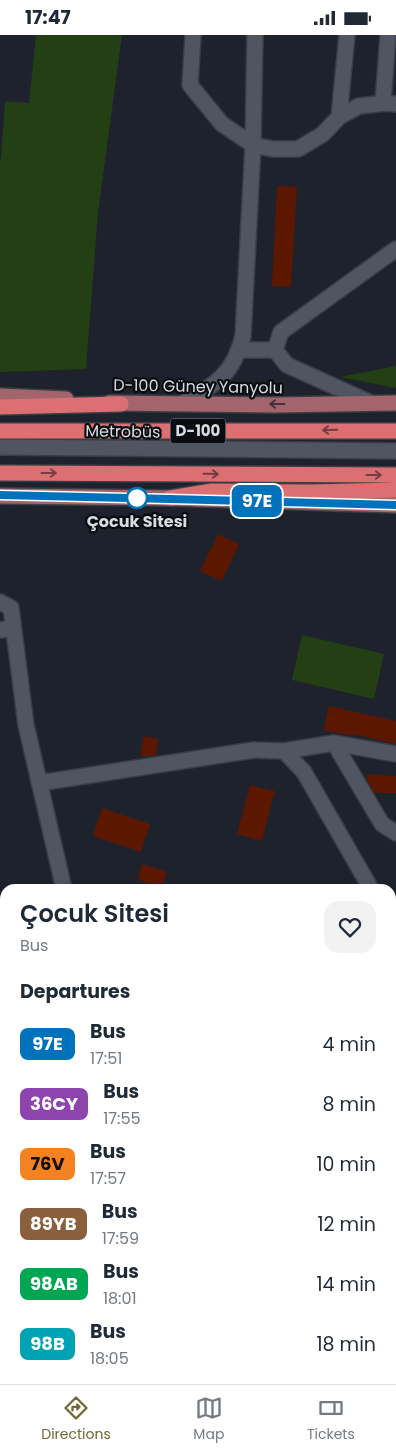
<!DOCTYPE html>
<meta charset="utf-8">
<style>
body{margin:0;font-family:Poppins,sans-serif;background:#f2f2f3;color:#1f2937;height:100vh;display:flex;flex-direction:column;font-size:19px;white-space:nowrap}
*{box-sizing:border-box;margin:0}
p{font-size:16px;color:#747a83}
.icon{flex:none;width:28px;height:28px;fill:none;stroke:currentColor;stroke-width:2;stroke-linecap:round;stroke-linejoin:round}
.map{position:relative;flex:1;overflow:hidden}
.side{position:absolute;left:0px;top:849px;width:396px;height:501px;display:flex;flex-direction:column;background:#fff;border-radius:15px 15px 0 0;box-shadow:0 2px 8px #0003}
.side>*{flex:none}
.badge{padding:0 10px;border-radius:8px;font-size:18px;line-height:32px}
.map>.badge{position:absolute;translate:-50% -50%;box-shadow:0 0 0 2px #fff}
h2{padding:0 20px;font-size:19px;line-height:45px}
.round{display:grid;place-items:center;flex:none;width:52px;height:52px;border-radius:15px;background:#f2f2f3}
.head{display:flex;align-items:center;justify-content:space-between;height:85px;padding:0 20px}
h1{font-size:24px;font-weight:600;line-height:38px}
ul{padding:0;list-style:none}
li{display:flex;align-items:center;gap:15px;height:60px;padding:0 20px}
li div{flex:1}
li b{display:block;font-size:19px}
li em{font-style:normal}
li .badge{min-width:55px;font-weight:700;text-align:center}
.status{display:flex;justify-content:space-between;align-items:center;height:35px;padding:0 25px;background:#fff;direction:ltr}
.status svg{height:14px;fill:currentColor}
.menu{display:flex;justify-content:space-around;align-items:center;height:70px;border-top:1px solid #e0e1e3;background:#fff;font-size:14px;color:#747a83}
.menu a{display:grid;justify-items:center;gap:2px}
.menu .current{color:#706836}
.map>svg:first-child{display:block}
.medical{fill:#35251b}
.green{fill:#243f14}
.building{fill:#5c1700}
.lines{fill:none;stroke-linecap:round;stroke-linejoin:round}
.minor-casing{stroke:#393e45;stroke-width:18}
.major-casing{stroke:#393e45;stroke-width:18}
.highway-casing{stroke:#393e45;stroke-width:18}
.minor{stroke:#4f5661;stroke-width:15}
.major{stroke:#a3656b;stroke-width:15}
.highway{stroke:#db6f72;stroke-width:15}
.oneway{stroke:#473034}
.oneway2{stroke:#723e41}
.line-casing{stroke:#fff;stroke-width:11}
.line{stroke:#0072bc;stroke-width:8}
.stop-dot{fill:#fff;stroke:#0072bc;stroke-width:2.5}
.labels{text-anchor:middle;stroke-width:4.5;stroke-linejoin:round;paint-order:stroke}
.shield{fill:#090c10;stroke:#9a9ea3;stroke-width:1}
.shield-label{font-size:15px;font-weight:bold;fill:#d8dce2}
.street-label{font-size:16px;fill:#d8dce2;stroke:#090c10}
.stop-label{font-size:16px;font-weight:bold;fill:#d8dce2;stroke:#090c10}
</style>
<div class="status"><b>17:47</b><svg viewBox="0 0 49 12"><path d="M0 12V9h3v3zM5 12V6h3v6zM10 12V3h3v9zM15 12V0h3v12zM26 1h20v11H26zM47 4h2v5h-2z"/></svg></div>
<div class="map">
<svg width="396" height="1349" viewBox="0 0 396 1349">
<rect width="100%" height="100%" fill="#1d222c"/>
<path class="medical" d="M396 1001V1310L391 1308V1004Z"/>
<path class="green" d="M36 0H122L98 178 86 334 0 337V125L1 124 5 66 29 68Z
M396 331V353L340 342Z
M302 600 384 619 374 664 292 645Z"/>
<path class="building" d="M277 151 297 152 291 252 272 251Z
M218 499 239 509 222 546 200 536Z
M329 671 396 686V709L354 699V701L323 695Z
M144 701 158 704 156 721H140Z
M367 739 396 741V758H374L367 744Z
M250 750 275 756 262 806 237 799Z
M102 773 150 789 141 817 93 801Z
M142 829 167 837 161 854H145L147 848 138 844Z"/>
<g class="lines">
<defs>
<path id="minor" d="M193 0 190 50 222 89 253 110 273 114H298L323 99 339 82 359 71 387 68 396 69
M383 68 388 0
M339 82 347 0
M240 315H275
M275 315 281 297 396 214
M275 315 287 330 371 368
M183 368C216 349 233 340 243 301L253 110 255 0
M0 412 396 416
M0 567 11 573 26 690 64 854
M0 595 8 594 13 588
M334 708 382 789 396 798
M284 716 334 708 396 719
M39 748 254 715 284 716 304 737 371 854
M391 890 396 898
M0 964 5 956
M391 968 396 961
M0 1162 5 1159"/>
<path id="major" d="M0 361 66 364
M109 368 276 370 396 368
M0 461 170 463 396 470
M375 1349 388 1345"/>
<path id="highway" d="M0 372 121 369
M0 396H396
M0 438 396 440
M170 463 212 456 308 457 396 455"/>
</defs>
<use href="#minor" class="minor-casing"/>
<use href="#major" class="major-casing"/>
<use href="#highway" class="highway-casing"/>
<use href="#minor" class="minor"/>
<use href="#major" class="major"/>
<use href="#highway" class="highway"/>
</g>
<defs><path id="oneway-shaft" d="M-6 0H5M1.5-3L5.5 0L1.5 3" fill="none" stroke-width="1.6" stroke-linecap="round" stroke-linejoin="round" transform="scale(1.25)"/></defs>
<use class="oneway" href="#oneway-shaft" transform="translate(277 369) rotate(180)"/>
<g class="oneway2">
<use href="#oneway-shaft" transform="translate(330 395) rotate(179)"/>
<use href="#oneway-shaft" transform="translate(49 438)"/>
<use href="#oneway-shaft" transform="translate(211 439) rotate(1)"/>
<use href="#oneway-shaft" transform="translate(374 440)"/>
</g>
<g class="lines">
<defs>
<path id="line" d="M0 460 170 464 396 470"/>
</defs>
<use href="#line" class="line-casing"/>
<use href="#line" class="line"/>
</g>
<circle class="stop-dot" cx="137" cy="463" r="10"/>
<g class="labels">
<rect class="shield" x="170.5" y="383.5" width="55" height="25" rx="4"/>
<g class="shield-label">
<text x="198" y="401">D-100</text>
</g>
<g class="street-label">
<text transform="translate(198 351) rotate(1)" y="6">D-100 Güney Yanyolu</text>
<text transform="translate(123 396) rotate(1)" y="6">Metrobüs</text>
</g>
<g class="stop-label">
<text x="137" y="492">Çocuk Sitesi</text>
</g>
</g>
</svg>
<b class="badge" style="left:257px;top:466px;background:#0072bc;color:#fff">97E</b>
<section class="side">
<div class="head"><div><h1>Çocuk Sitesi</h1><p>Bus</p></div><a class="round"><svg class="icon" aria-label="heart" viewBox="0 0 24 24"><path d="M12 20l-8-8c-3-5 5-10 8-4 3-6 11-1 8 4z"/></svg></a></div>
<h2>Departures</h2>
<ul>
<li><span class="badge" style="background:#0072bc;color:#fff">97E</span><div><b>Bus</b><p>17:51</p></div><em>4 min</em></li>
<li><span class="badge" style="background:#8e44ad;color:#fff">36CY</span><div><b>Bus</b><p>17:55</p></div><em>8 min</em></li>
<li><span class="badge" style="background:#f58220;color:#111">76V</span><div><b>Bus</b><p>17:57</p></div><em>10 min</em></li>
<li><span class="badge" style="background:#8b5e3c;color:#fff">89YB</span><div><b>Bus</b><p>17:59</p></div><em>12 min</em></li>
<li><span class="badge" style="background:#00a651;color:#fff">98AB</span><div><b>Bus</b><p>18:01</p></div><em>14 min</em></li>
<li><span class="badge" style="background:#00a3b4;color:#fff">98B</span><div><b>Bus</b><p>18:05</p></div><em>18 min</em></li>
</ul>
</section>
</div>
<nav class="menu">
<a class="current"><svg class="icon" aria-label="directions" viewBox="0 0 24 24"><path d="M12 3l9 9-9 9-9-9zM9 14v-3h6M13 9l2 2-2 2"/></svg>Directions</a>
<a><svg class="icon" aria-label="map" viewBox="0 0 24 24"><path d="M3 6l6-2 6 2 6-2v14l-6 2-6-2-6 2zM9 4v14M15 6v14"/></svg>Map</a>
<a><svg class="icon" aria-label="tickets" viewBox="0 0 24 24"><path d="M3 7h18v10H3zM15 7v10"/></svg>Tickets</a>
</nav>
